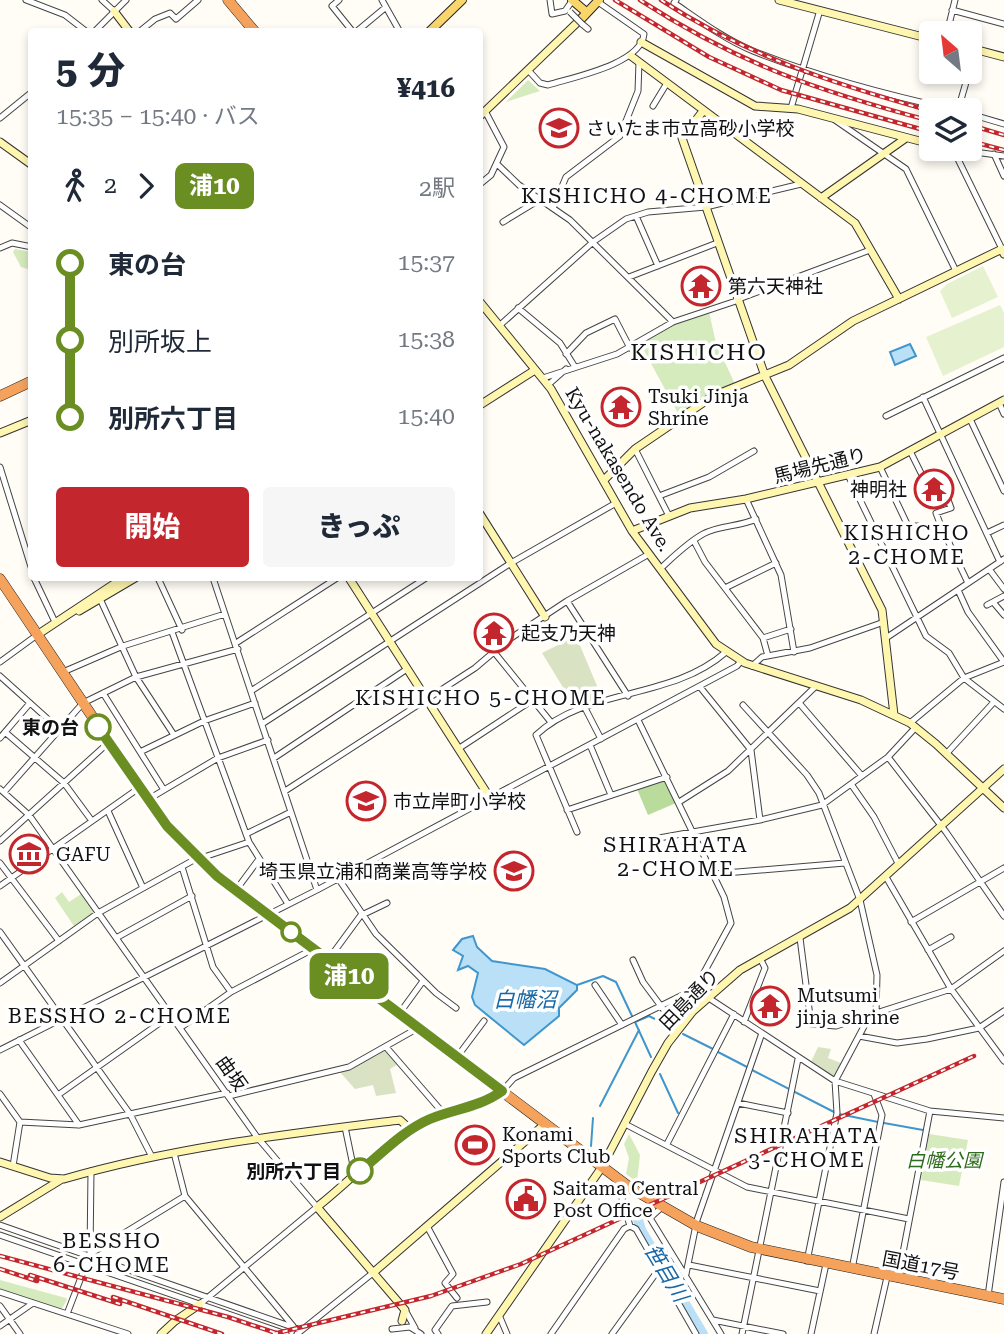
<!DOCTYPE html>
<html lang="ja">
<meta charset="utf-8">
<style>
body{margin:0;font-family:"Roboto Serif","Noto Sans JP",serif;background:#f6f6f7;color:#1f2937;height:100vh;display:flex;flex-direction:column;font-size:26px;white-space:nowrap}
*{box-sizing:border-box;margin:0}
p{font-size:23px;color:#747a83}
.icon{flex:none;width:38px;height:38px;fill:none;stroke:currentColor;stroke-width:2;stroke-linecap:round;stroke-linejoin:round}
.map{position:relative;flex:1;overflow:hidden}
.details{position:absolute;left:28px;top:28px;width:455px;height:553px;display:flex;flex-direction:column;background:#fff;border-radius:7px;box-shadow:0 4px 10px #0003}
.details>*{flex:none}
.badge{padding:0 14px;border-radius:10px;font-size:24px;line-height:46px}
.needle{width:46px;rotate:332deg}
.tools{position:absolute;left:919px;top:21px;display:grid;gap:14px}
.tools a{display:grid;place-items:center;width:63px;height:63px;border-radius:7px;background:#fff;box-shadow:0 4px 10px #0003;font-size:35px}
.map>.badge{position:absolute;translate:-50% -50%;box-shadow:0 0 0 4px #fff}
.legs{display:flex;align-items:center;gap:10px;height:77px;padding:0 28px;font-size:23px}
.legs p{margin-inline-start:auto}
.headline{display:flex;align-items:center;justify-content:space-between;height:119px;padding:0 28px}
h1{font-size:38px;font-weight:800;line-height:52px}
.cta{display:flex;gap:14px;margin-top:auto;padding:14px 28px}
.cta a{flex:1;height:80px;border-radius:7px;background:#c4262e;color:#fff;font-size:28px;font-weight:800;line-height:80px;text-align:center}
.cta a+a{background:#f6f6f7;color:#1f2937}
ul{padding:0 28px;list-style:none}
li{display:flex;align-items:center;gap:24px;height:77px;font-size:26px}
li i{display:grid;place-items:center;width:10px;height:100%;margin:0 9px;background:currentColor}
li i::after{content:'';width:18px;height:18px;margin:-9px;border:5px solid;border-radius:50%;background:#fff}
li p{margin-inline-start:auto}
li:first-child i{background:linear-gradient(#0000 50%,currentColor 0)}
li:last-child i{background:linear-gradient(currentColor 50%,#0000 0)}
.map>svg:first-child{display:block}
.green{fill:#d5ebbd}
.forest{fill:#b9dc9c}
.cemetery{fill:#d9e3c4}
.pitch{fill:#e6f2cf}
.water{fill:#b9e0f7;stroke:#3f96cf;stroke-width:2}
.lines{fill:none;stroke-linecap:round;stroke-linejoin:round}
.stream{stroke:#3f96cf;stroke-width:2}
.river{stroke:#b9e0f7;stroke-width:10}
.street-casing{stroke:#444;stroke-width:7}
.secondary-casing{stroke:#333;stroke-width:9}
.primary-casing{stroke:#222;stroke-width:10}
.highway-casing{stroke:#222;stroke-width:11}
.street{stroke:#fff;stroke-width:5}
.secondary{stroke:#fff6b0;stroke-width:7}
.primary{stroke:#f9d66b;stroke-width:8}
.highway{stroke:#f5a25d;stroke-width:10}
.rail-casing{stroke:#c4262e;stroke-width:4.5}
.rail{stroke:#fff;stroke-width:2;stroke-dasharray:5;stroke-linecap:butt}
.street-bridge-casing{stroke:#444;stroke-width:7;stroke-linecap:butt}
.street-bridge{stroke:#fff;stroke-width:5}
.line-1-casing{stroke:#fff;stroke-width:16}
.line-1{stroke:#6b8e23;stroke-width:10}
.stop-1-dot{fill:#fff;stroke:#6b8e23;stroke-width:3.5}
.labels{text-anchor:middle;stroke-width:7;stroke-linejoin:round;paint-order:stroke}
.poi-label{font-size:19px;fill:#111;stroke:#fff;text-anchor:start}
.street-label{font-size:19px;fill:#111;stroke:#fff}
.stop-label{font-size:19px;font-weight:bold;fill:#111;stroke:#fff;text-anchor:end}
.park-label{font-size:19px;font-style:italic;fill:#2f6b1f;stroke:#fff}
.neighbourhood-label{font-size:21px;letter-spacing:2px;fill:#111;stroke:#fff}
.water-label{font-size:21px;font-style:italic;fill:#1768a6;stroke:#fff}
.quarter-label{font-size:23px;letter-spacing:2px;fill:#111;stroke:#fff}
</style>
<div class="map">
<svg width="1004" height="1334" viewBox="0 0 1004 1334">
<rect width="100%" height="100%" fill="#fffdf5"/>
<path class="green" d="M528 80 540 91 506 102Z
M15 249 31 252V270L21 267 13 252Z
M709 312 716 343 735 384 708 395 680 417 641 345 671 325Z
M944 491 950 507 933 512 927 496Z
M62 892 69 902 81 894 94 912 74 926 55 898Z
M629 1134 640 1155 637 1182 626 1174 629 1158 624 1144Z
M929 1134 968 1140 959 1186 921 1180Z
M0 1280 66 1298 67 1300 61 1310 0 1290Z"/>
<path class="forest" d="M666 780 676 803 648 815 637 789Z"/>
<path class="cemetery" d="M576 636 603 700 575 707 542 653Z
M818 1047 831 1049 828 1058 841 1063 834 1077 810 1064Z
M386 1050 398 1064 390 1069 396 1093 376 1096 373 1085 355 1089 339 1071Z"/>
<path class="pitch" d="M983 266 998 297 952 318 940 291 947 284Z
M1000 305 1004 313V347L943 376 926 337Z"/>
<path class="water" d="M910 344 916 356 895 365 890 352Z
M473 936 477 947 492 961 545 969 577 985V990L559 1008V1016L524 1045 475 1005 472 997 478 973 468 966 458 970 463 956 453 950 462 939Z"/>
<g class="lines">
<path class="stream" d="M577 985 603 976 616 982 632 1016
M635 1022 651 1057
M635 1022 649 1016 669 1026
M683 1034 713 1049
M718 1052 747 1067
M752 1070 834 1112
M660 1074 678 1113
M600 1106 639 1030
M839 1114 878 1122
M884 1123 923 1130
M591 1146 593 1118"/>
<path class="river" d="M635 1209 641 1230 703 1334"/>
<defs>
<path id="street" d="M26 0 65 15 87 32
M102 0 114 11
M339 0 332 6 353 32
M382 0 400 32
M550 0 552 14 565 11 572 1
M676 0 674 3C699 20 724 39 753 51 818 77 887 95 955 110
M952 10 1004 24
M582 24 588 29
M94 32 126 0
M139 32 155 19 170 13 176 19 198 0
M356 32 386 7
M947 33 955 0
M970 69 975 49
M528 70 540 83 548 85C574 77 641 64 644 34L598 2
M653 106 667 83
M791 108 820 10
M958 110 969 72
M970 114 1004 124
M0 118 32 92
M835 120 906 169 956 271
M953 149 1002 249
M953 149 1004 156
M994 154 1004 176
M497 164 519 185 570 220 673 322
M480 184 491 175 504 147 485 111
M0 205 32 228
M553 208 566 177 620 136 638 91 639 62
M636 216 658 266
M503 222 539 200
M0 248 12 243 32 247
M629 277 717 243
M736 300 870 250
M518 308 560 343 575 367
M499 326 593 242 626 219 648 212 706 207 801 184
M566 354 586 333 615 319 630 348
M543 378 617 354 673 322 736 301
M548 385 566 369
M923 397 1000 562
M999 403 1004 414
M886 416 1004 358
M970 419 1004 491
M635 449 669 516
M910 451 926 483 940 478 951 508 936 513 941 526
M0 467 32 570
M880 467 908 526H941L968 583
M848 475 926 636 949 653 964 678 1004 709
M659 496 709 477 754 451
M746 499 781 575 794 652
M987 533 1004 525
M694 541 705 562 763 638 791 629
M660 569C673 557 687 543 703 534 720 525 739 527 756 519
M989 569 1004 589
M34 578 55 622
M158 578 182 630
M213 578 317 890
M725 588 776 563
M958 590 968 612 1004 662
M101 601 136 677 174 735
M567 601 628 696
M993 602 1004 615
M987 605 1004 596
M172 632 249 842 288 904
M763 638 768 656
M886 638 1004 559
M236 643 337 578
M494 652 550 721
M0 662 37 635
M752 666 762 657 810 648 884 622
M63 672 123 646 225 614
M0 676 59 729
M700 687 751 750 760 820
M251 691 426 578
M103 693 164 790
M800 704 862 776
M743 705 807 775 819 793 860 900 877 975 876 1014
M585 708 601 739
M910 723 964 678 1004 662
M262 724 511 563 616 503
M5 732 64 783 92 821
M0 738 30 703
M590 745 611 795
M458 749 534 699
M142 751 204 721 255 703
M947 753 994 702
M888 757 946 832 1004 916
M274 758 407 669
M851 784 874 817 899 865
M0 789 29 815 257 1137 317 1207 200 1304
M285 791 475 668 508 640 567 601 649 554
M4 792 83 703 136 677 238 649
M147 800 218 758 268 740
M679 802 728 771 815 687
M567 810 667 777
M108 811 143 888
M577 832 536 735C587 687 670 701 726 652
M246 834 291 812
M659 838 760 820 822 805 888 757 916 727
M0 841 108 743
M0 863 59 941
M182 867 213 967 231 992
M713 874 845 863
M886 877 951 989 1004 1061
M338 878 376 934 436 993 456 1008
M0 886 139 788
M236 890 259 859
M362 915 387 903
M911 922 1004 868
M0 932 130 1114 152 1157
M116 938 192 896
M800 938 811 1024 836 1026 951 989 1004 951
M928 950 951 937
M328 960 361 915
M633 960 643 982 678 1029
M0 983 98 913 192 861 249 842
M595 985 622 1025
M695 989 835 1081 930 1111 1004 1118
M399 1014 423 981
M744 1022 765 968 760 958
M180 1028 231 992 313 949
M859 1036 897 1043 927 1039 979 1028 1004 1011
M19 1040 79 1125
M386 1047 444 1114
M0 1050 317 890 737 666 741 661
M457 1057 484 1021
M502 1091 514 1078 695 989 731 923 724 897 638 720
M0 1094 20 1122 13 1166
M58 1095 171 1015
M229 1096 349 1067 418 1028
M738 1103 788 1113
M20 1122 79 1125 227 1093
M625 1124 747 1187 909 1219
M345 1127 355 1175
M667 1144 734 1014
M185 1196 293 1326
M661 1208 650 1218 721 1334
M0 1225 301 1330
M427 1226 453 1274 445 1283 457 1298
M630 1226 636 1229 696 1334
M0 1235 286 1334
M90 1254 185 1196 174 1153
M807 1261 837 1113 835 1081 869 1017
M689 1265 820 1291
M852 1269 882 1115 874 1094
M686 1274 697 1220 762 1033
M898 1279 930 1111
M0 1292 128 1334
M988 1296 1004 1182
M0 1306 20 1334
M405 1310 415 1328
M67 1314 90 1254 91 1171
M499 1315 507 1334
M713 1320 783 1334
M0 1326 33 1303
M392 1329 410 1327 421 1334
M297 1334 374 1272
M438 1334 435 1330 452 1306 487 1302
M551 1334 624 1229 630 1226 622 1199 628 1187
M612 1334 659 1269
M742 1334 798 1059
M811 1334 826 1264
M874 1334 887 1277"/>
<path id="secondary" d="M779 0 931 39
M114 11 130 32
M641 42 755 106 798 109 931 144
M970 48 1004 57
M631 56 855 223 899 299
M703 111 682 138 765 376 882 610 894 715
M480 116 582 18
M0 142 32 165
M821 198 906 138
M480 302 551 389 632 531 716 644 745 663 861 700 910 723 936 744 1004 808
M480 405 535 370
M0 433 32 420
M604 480 635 449 713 396 789 365 853 321 1002 249 1004 254
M480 514 545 617
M632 531 690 508 746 499 880 467 1004 400
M349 578 490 798
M79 611 135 578
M37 635 123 578
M0 1162 50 1178 64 1179C174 1147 287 1134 400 1120L411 1130
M0 1217 62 1179
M374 1272 545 1124
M402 1321 405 1310 317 1207C349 1182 378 1150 413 1128 440 1111 475 1110 502 1091
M161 1334 175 1321 200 1304
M486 1334 602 1167 652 1071 668 1043 693 1011 740 970 850 908 1004 769"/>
<path id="primary" d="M572 0 585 11
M582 18 599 0
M429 32 462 0"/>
<path id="highway" d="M228 0 255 32
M0 396 32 381
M0 579 157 813 190 850 236 891 629 1187 697 1226 751 1247 1004 1299"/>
</defs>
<use href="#street" class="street-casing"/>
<use href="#secondary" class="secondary-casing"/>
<use href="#primary" class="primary-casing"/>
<use href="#highway" class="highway-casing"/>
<use href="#street" class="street"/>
<use href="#secondary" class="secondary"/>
<use href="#primary" class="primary"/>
<use href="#highway" class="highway"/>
<defs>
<path id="rail" d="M615 0 709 57 781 90 931 132
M640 0C739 64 818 91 931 121
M661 0C745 55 834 84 931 111
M970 125 1004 135
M970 141 1004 150
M0 1256 228 1317 279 1334
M0 1269 37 1281
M30 1275 120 1304
M113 1297 222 1334
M273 1334 431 1296 521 1264 974 1056"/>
</defs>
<use href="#rail" class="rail-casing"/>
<use href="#rail" class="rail"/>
<defs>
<path id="street-bridge" d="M570 12 582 24"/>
</defs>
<use href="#street-bridge" class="street-bridge-casing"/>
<use href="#street-bridge" class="street-bridge"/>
</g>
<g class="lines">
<defs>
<path id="line-1" d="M98 727 167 826 217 876 502 1091C480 1107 454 1109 430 1119 404 1130 382 1153 360 1171"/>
</defs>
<use href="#line-1" class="line-1-casing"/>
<use href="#line-1" class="line-1"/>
</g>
<defs>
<symbol id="school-ring" viewBox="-11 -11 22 22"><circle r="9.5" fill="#fff" stroke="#c4262e" stroke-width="1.5"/><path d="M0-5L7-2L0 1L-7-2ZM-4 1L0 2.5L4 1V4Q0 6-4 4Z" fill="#c4262e"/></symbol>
<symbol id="temple-ring" viewBox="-11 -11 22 22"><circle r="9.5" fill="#fff" stroke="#c4262e" stroke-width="1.5"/><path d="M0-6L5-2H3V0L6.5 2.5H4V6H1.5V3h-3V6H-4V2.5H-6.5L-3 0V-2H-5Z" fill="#c4262e"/></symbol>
<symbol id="museum-ring" viewBox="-11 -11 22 22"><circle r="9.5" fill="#fff" stroke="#c4262e" stroke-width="1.5"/><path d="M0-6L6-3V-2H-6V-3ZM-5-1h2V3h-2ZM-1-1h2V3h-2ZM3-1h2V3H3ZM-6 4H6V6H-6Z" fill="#c4262e"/></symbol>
<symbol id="stadium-ring" viewBox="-11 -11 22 22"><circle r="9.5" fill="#fff" stroke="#c4262e" stroke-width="1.5"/><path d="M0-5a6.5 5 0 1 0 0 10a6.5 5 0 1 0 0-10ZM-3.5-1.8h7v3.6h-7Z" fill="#c4262e"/></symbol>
<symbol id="civic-ring" viewBox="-11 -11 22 22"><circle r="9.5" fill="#fff" stroke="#c4262e" stroke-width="1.5"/><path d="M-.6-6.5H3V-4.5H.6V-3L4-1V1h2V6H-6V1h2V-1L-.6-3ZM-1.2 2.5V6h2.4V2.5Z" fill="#c4262e"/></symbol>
</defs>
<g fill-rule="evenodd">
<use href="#school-ring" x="537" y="106" width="44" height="44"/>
<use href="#temple-ring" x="679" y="264" width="44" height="44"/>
<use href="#temple-ring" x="599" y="385" width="44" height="44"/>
<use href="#temple-ring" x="912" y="467" width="44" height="44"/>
<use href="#temple-ring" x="472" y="611" width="44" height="44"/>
<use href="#school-ring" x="344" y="779" width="44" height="44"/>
<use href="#museum-ring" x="7" y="832" width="44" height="44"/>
<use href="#school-ring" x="492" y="849" width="44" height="44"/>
<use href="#temple-ring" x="748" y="984" width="44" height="44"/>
<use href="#stadium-ring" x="453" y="1123" width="44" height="44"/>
<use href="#civic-ring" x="504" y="1177" width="44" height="44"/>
</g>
<g class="stop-1-dot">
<circle cx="98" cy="727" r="12"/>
<circle cx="291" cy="932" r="9"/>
<circle cx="360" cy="1171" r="12"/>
</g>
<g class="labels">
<g class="poi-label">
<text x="586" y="135">さいたま市立高砂小学校</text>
<text x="728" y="293">第六天神社</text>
<text x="648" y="403">Tsuki Jinja<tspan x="648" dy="22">Shrine</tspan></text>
<text x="907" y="496" text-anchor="end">神明社</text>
<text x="521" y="640">起支乃天神</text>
<text x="393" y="808">市立岸町小学校</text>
<text x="56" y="861">GAFU</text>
<text x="487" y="878" text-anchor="end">埼玉県立浦和商業高等学校</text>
<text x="797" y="1002">Mutsumi<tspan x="797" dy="22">jinja shrine</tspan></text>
<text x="502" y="1141">Konami<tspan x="502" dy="22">Sports Club</tspan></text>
<text x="553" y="1195">Saitama Central<tspan x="553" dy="22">Post Office</tspan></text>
</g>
<g class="street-label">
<text transform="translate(820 465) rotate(-14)" y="7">馬場先通り</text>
<text transform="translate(619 469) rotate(59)" y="7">Kyu-nakasendo Ave.</text>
<text transform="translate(689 999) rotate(-46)" y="7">田島通り</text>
<text transform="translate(232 1073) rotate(55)" y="7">曲坂</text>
<text transform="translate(921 1265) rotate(11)" y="7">国道17号</text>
</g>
<g class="stop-label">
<text x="79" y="734">東の台</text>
<text x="341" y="1178">別所六丁目</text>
</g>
<g class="park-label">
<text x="944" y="1167">白幡公園</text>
</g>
<g class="neighbourhood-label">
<text x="647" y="203">KISHICHO 4-CHOME</text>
<text x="907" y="540">KISHICHO<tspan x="907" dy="24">2-CHOME</tspan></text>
<text x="481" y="705">KISHICHO 5-CHOME</text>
<text x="676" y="852">SHIRAHATA<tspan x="676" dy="24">2-CHOME</tspan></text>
<text x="120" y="1023">BESSHO 2-CHOME</text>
<text x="807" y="1143">SHIRAHATA<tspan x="807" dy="24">3-CHOME</tspan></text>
<text x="112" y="1248">BESSHO<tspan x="112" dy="24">6-CHOME</tspan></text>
</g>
<g class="water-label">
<text x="525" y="1007">白幡沼</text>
<text transform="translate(666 1273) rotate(59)" y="7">笹目川</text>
</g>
<g class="quarter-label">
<text x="699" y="360">KISHICHO</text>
</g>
</g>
</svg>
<div class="tools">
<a><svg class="needle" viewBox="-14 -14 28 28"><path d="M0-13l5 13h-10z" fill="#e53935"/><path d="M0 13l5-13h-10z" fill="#747a83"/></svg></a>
<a><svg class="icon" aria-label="layers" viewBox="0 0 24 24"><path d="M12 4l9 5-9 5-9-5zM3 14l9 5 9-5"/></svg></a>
</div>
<b class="badge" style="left:349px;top:976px;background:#6b8e23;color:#fff">浦10</b>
<section class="details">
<div class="headline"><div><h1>5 分</h1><p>15:35 – 15:40 · バス</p></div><b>¥416</b></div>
<div class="legs"><svg class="icon" aria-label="walk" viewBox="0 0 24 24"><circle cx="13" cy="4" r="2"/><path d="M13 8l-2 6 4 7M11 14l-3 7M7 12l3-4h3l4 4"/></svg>2<svg class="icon" aria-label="forward" viewBox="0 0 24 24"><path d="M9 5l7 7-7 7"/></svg><b class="badge" style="background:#6b8e23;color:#fff">浦10</b><p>2駅</p></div>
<ul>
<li><i style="color:#6b8e23"></i><b>東の台</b><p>15:37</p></li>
<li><i style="color:#6b8e23"></i><span>別所坂上</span><p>15:38</p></li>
<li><i style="color:#6b8e23"></i><b>別所六丁目</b><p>15:40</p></li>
</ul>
<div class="cta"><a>開始</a><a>きっぷ</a></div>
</section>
</div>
